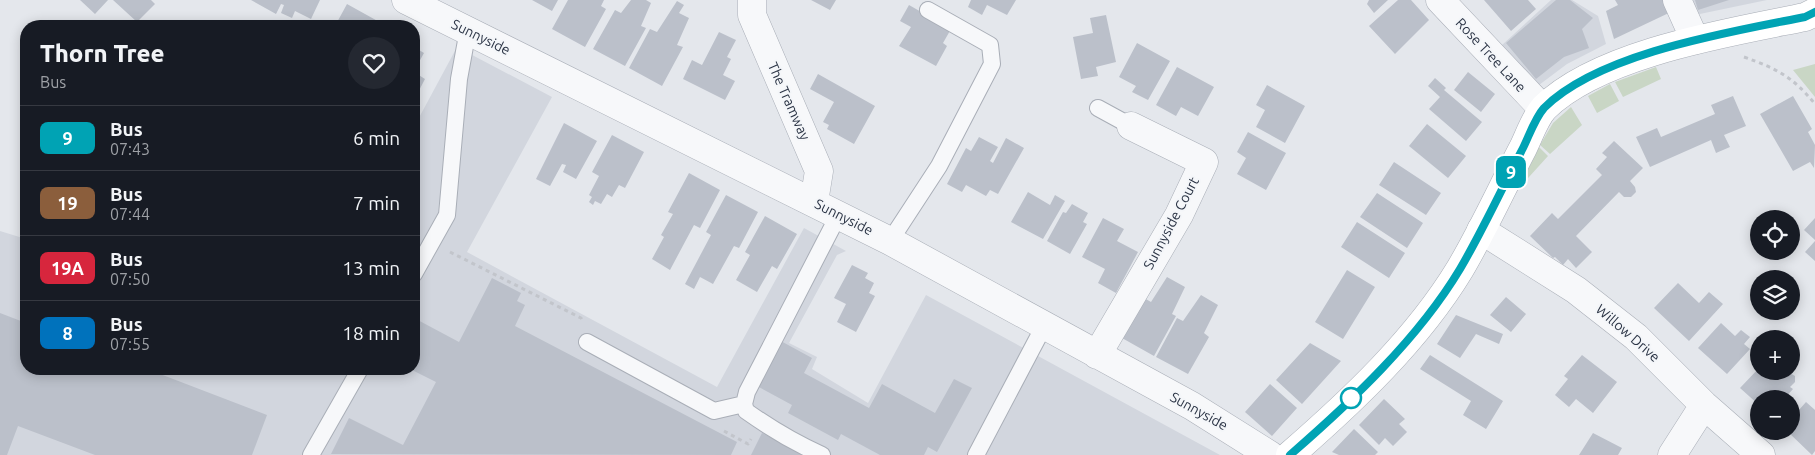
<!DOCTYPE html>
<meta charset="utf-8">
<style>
body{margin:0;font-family:Ubuntu,sans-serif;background:#242831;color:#f1f3f6;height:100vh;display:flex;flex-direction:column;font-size:19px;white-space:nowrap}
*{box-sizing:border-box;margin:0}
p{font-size:16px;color:#9ea1a6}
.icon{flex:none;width:28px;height:28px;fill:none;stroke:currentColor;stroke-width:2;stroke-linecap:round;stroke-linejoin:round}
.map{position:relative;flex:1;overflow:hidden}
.drawer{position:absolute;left:20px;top:20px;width:400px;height:355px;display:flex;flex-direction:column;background:#171b24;border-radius:20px;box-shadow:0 2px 12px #0003}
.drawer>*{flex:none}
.badge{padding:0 10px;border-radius:8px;font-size:18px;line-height:32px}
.fabs{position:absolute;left:1750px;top:210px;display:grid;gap:10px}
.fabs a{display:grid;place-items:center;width:50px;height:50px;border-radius:50%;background:#171b24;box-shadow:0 2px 12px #0003;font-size:25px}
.map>.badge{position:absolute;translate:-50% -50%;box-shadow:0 0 0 2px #fff}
.round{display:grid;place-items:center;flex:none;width:52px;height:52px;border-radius:26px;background:#242831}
.headline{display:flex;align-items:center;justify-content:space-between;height:85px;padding:0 20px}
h1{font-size:24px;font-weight:800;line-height:38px}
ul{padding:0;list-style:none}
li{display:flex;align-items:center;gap:15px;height:65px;padding:0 20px;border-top:1px solid #363941}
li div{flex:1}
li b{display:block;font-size:19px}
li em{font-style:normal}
li .badge{min-width:55px;font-weight:700;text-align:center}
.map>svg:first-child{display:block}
.built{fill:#d2d6de}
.green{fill:#c9d6c5}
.building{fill:#bbc0ca}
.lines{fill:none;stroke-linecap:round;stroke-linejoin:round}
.lane-casing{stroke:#a9aeb7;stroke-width:18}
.street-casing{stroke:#a9aeb7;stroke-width:29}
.secondary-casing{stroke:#a9aeb7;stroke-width:29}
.path{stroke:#c2c5cb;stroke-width:3;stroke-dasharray:4 4;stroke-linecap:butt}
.lane{stroke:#f7f8fa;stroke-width:16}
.street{stroke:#f7f8fa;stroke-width:28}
.secondary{stroke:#fff;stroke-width:28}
.line-casing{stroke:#fff;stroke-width:11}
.line{stroke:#00a3b4;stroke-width:8}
.stop-dot{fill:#fff;stroke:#00a3b4;stroke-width:2.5}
.labels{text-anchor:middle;stroke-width:4;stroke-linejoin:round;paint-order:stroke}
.street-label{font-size:14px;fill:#2b3445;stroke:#f4f6f9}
</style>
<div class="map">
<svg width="1815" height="455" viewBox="0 0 1815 455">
<rect width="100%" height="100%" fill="#e4e7ec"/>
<path class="built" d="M1551 0H1572L1598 16 1606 44 1567 64 1539 85 1502 45Z
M1689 0H1767L1695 15Z
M457 47 552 97 467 252 717 387 804 228 846 251 837 255 789 343 817 357 812 369 868 403 926 295 1220 455H0V231L26 239V369H414V127Z"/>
<path class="green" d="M1815 64V97L1793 70Z
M1656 67 1661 79 1623 97 1615 82Z
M1610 84 1619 101 1597 113 1588 96Z
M1571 107 1582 125 1550 154 1540 145 1553 123Z
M1539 147 1548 156 1519 188Z"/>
<path class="building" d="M80 0H108L95 14Z
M113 0H151L155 4 137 22Z
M251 0H320L311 19 295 11 292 18 281 13 284 5 281 4 276 14Z
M532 0H558L552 11Z
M568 0H604L601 6 606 9 585 47 552 29Z
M631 0H646L651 3 641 26 646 28 625 66 593 49 615 10 621 13Z
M811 0H836L830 10Z
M971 0H1016L1007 15 987 5 982 15 968 7Z
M1369 0H1388L1374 13 1367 4Z
M1398 0H1411L1429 20 1395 54 1369 26Z
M1484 0H1528L1536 9 1511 31Z
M1556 0H1570L1593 18 1582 29 1589 48 1564 57 1536 79 1506 43Z
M1615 0H1668L1673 11 1614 39 1606 11 1618 5Z
M1695 0H1729L1698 10Z
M677 1 684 5 679 13 689 18 677 45 683 47 662 86 629 68 650 29 657 32Z
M347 4 383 24 382 26H335Z
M909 5 951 29 943 43 947 46 936 66 899 46 911 27 900 21Z
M1106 15 1116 62 1096 67 1098 76 1081 79 1073 37 1093 33 1090 18Z
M719 32 736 40 727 57 731 59 723 75 735 81 725 100 683 79 692 60 702 65Z
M1137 43 1170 61 1148 100 1132 92 1136 86 1119 77Z
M414 47 424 53 414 71Z
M1177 67 1214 87 1198 116 1181 107 1176 116 1156 105Z
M414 72 425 79 414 100Z
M1468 72 1495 94 1481 112 1454 90Z
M818 74 875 106 854 144 827 129 829 125 823 122 834 102 810 89Z
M1435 78 1446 88 1444 90 1482 122 1466 141 1429 109 1440 97 1428 86Z
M1267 85 1305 106 1285 143 1256 127 1265 110 1256 105Z
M1733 96 1746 126 1724 135 1730 147 1716 153 1711 140 1650 167 1636 137 1657 128 1661 137 1715 114 1711 105Z
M1793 96 1812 129 1808 132 1815 145 1814 168 1810 162 1793 171 1760 114Z
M564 123 597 141 576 179 563 172 566 165 562 164 550 186 536 179Z
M1427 124 1466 156 1448 178 1409 146Z
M1248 132 1286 153 1266 190 1237 174 1246 158 1237 152Z
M612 135 644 152 625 188 619 185 612 197 607 194 601 204 595 201 593 205 589 202 592 197 589 195 599 176 592 172Z
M979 137 998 147 990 161 993 163 1006 138 1024 148 998 194 990 190 986 196 966 185 962 192 947 184 966 148 971 151Z
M1614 141 1643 168 1630 181 1635 187 1636 192 1631 197H1624L1619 192 1576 236 1592 252 1576 268 1568 259 1563 265 1555 257 1553 258 1530 236 1552 213 1558 219 1602 175 1596 169 1607 157 1602 153Z
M1394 162 1441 193 1426 215 1379 185Z
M689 173 720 190 700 228 694 225 670 270 652 259 664 237 661 235 673 214 668 212Z
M1028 192 1050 205 1055 195 1065 201 1043 239 1011 222Z
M1377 193 1423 223 1407 248 1360 217Z
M726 195 758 212 739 248 734 246 713 284 700 277 694 289 685 284 711 235 706 232Z
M1072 204 1088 213 1083 222 1087 224 1070 254 1047 241 1063 212 1066 213Z
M765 216 797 234 777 269 772 266 757 292 736 280 750 255 745 252Z
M1103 218 1124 229 1117 241 1138 252 1116 293 1098 283 1105 269 1082 257Z
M1815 218V240L1804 230Z
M1357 222 1405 253 1389 278 1341 247Z
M1815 241V261L1805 252Z
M852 265 868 273 865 278 874 283 869 293 875 296 856 332 837 322 846 304 834 298Z
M1347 270 1375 287 1343 339 1315 322Z
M1167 277 1185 287 1172 314 1176 316 1154 356 1122 338 1144 298 1151 302Z
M492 278 521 293 517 301 525 305 515 326 737 442 731 455 331 454 349 418 403 445 436 382 410 369H414V318L459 342Z
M1678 283 1699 303 1709 292 1723 304 1689 341 1654 308Z
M1201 295 1218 305 1204 333 1209 337 1188 374 1156 357 1177 318 1183 321Z
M1506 297 1526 314 1511 332 1490 315Z
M0 313 26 323V369H147L267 415 252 455H95L18 426 7 455H0Z
M1456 315 1503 334 1499 344 1476 334 1460 358 1437 344Z
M1721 323 1735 336 1741 330 1750 337 1744 344 1750 349 1727 374 1698 348Z
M779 340 812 358 804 373 869 408 882 384 935 413 954 379 972 388 937 452 928 447 924 455H880L841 434 838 440 788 413 792 405 755 385Z
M1310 343 1341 361 1302 404 1276 380Z
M1430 355 1503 401 1486 429 1463 415 1471 401 1420 369Z
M1582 355 1617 382 1593 413 1576 399 1569 407 1555 395 1568 379 1564 376Z
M1759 368V371H1773L1780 377 1784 373H1790L1795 376V382L1790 387 1793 389 1784 399H1759V405L1740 388Z
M1270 384 1297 408 1272 436 1245 412Z
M1384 399 1405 419 1399 424 1407 432 1393 446 1385 438 1379 445 1359 425Z
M1806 402 1815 410V451L1812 455 1787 431H1791V419Z
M1354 429 1378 452 1375 455H1339L1332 452Z
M762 433 805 455H751Z
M1593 433 1622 448 1618 455H1579Z"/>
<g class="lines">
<defs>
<path id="lane" d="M1098 108 1131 126
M890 241 939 166 992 64 990 45 928 10
M414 274 447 215 459 79 468 30
M587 342 714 411 744 404
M311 455 360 369
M822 455C795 443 770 428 746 411L744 404 747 392 839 214
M976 455 1044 326"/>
<path id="street" d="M406 0 890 241 1192 406 1270 455
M752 0V15L819 171 814 202
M1440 0 1543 109
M1677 0 1695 40
M1481 230 1576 290 1636 337 1704 405 1761 455
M1097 355 1179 215 1204 162 1131 126
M1672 455 1704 405"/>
<path id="secondary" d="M1290 455C1352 401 1417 340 1460 269 1483 230 1502 188 1523 148 1529 136 1535 118 1544 108 1599 53 1731 32 1805 17L1815 12"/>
</defs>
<use href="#lane" class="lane-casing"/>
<use href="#street" class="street-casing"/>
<use href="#secondary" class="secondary-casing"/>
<path class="path" d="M1744 57C1777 69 1792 76 1815 104
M450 252 581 318 583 322
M724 431 748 444 751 439"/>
<use href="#lane" class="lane"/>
<use href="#street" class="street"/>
<use href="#secondary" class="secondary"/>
</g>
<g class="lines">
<defs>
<path id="line" d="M1290 455C1351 402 1418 339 1460 269 1483 230 1502 188 1523 148 1529 136 1535 118 1544 108 1599 53 1730 32 1805 17L1815 12"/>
</defs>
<use href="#line" class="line-casing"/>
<use href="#line" class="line"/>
</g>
<circle class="stop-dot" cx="1351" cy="398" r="10"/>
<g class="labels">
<g class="street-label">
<text transform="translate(481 37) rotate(26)" y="5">Sunnyside</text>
<text transform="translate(1491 55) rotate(47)" y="5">Rose Tree Lane</text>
<text transform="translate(789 101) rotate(66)" y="5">The Tramway</text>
<text transform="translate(844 217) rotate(27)" y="5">Sunnyside</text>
<text transform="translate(1171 223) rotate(-62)" y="5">Sunnyside Court</text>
<text transform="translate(1628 333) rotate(41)" y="5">Willow Drive</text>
<text transform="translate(1199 411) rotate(29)" y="5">Sunnyside</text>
</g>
</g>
</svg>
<div class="fabs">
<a><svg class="icon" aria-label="locate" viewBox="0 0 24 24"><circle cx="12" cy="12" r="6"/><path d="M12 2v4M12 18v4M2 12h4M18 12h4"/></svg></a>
<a><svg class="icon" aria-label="layers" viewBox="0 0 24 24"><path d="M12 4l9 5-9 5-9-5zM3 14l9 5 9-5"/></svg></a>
<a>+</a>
<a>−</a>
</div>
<b class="badge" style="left:1511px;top:172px;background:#00a3b4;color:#fff">9</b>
<section class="drawer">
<div class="headline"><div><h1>Thorn Tree</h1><p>Bus</p></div><a class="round"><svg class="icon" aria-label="heart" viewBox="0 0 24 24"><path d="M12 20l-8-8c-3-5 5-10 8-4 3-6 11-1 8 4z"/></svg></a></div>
<ul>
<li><span class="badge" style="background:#00a3b4;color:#fff">9</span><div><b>Bus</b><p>07:43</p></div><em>6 min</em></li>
<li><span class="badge" style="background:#8b5e3c;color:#fff">19</span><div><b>Bus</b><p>07:44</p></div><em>7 min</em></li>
<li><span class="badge" style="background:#d7263d;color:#fff">19A</span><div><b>Bus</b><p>07:50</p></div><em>13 min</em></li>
<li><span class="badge" style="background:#0072bc;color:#fff">8</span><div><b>Bus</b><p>07:55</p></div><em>18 min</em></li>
</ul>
</section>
</div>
